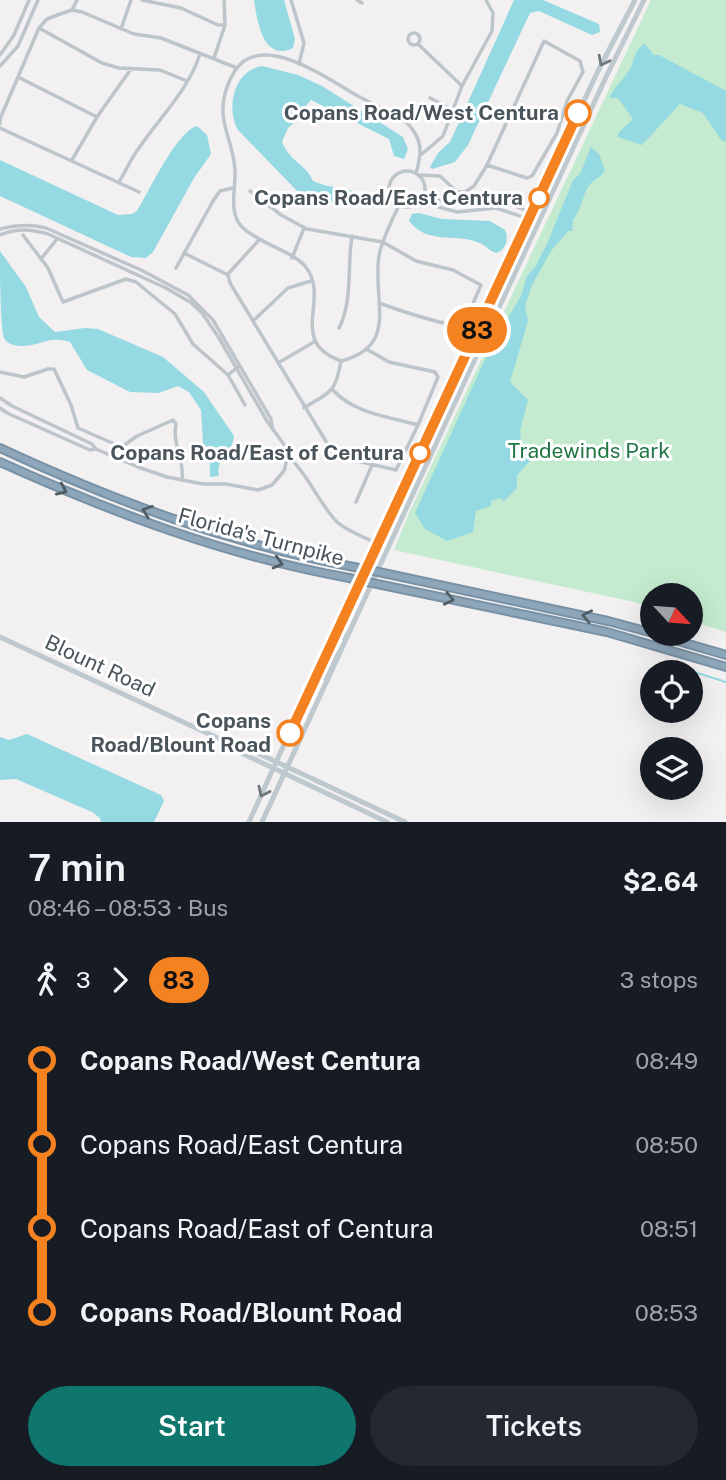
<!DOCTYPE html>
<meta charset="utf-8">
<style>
body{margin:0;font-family:"Public Sans",sans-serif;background:#242831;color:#f1f3f6;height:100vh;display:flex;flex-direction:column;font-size:26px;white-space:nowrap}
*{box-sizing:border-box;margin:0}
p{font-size:23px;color:#9ea1a6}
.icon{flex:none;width:38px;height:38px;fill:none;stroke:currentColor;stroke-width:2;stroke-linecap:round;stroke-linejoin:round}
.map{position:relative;height:822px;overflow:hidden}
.panel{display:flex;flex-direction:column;background:#171b24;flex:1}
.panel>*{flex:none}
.badge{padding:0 14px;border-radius:23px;font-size:24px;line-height:46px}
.needle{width:46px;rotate:116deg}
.fabs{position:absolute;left:640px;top:583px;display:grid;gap:14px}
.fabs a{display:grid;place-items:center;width:63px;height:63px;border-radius:50%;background:#171b24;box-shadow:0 7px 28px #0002;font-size:35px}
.map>.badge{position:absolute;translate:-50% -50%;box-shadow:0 0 0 4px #fff}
.legs{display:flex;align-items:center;gap:10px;height:77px;padding:0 28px;font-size:23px}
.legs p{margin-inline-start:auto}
.summary{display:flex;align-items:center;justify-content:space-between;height:119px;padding:0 28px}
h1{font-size:38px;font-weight:600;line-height:52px}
.cta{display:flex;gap:14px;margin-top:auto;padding:14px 28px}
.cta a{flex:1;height:80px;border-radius:42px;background:#0f766e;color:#fff;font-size:28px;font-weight:600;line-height:80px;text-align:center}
.cta a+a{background:#242831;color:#f1f3f6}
ul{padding:0 28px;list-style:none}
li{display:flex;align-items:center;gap:24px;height:84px;font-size:26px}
li i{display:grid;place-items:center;width:10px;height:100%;margin:0 9px;background:currentColor}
li i::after{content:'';width:18px;height:18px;margin:-9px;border:5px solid;border-radius:50%;background:#171b24}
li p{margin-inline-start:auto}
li:first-child i{background:linear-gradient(#0000 50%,currentColor 0)}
li:last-child i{background:linear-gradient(currentColor 50%,#0000 0)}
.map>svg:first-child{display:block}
.green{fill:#c4ebcf}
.water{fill:#95d9e3}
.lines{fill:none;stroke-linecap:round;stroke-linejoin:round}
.stream{stroke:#95d9e3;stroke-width:2}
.highway-casing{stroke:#7891a5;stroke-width:10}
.street{stroke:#bdc5cb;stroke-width:3.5}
.secondary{stroke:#bec8cf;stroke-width:5}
.highway{stroke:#8da6b9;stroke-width:6}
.highway-bridge-casing{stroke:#7891a5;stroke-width:10;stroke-linecap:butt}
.highway-bridge{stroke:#8da6b9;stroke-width:6}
.oneway{stroke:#6d787e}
.oneway2{stroke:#515d64}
.line-1-casing{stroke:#fff;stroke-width:16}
.line-1{stroke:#f58220;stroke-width:10}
.stop-1-dot{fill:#fff;stroke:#f58220;stroke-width:3.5}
.labels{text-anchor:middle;stroke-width:6;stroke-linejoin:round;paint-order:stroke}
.stop-label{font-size:21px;font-weight:bold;fill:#4a555b;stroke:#fff;text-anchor:end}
.park-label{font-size:21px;fill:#217645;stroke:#fff}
.street-label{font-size:21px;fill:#4a555b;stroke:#fff}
</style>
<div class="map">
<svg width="726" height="822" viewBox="0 0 726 822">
<rect width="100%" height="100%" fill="#f2f0f0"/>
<path class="green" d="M651 0H726V632L691 621V595H653V608L634 602 394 550 409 513Z"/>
<path class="water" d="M254 0H284L295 39 293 48C263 63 257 20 254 0Z
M514 0H543L599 24 600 32 592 35 539 11 530 13 468 145 455 162 432 169 430 167 438 153 450 142Z
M644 43 654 55H659L726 91V142L721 140 703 113 680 104 642 145 617 137 619 132 633 119 618 98H609C614 87 624 79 630 69 636 57 633 54 644 43Z
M262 66 298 75 322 86 403 137 408 149 404 159 394 156 389 139 311 100 302 110 299 118 288 128 282 142C291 163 305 163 313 181 334 191 358 186 376 203L373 208 315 200 300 194 238 130C226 109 233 71 262 66Z
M197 126 207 135 211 154 194 178 153 252 146 258 131 257 0 196V160L118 215 132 214 137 211C149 192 176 132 197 126Z
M591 147 599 154 605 170C601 178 598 177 592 182 582 192 582 210 573 220L572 231H568L551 251 532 285 525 306 528 321 510 382 528 400 520 431 522 452 531 460 517 475V488L504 501 500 498 491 501V506L476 511 473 532 447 541 425 529 415 513 492 344 521 296 527 276 535 267 547 244 573 180 580 174Z
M419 213 442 219 490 221 505 230C509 239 506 250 496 253 489 251 485 244 477 242 453 233 428 245 409 221L412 214Z
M0 251 26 287 39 317 55 332 85 328 98 329 163 357 204 392 234 436C233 453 215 458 219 476L210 477V466L203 443 201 410 189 392 178 386 159 393 130 392 87 370 70 342C48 335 41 346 22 346 15 346 7 344 4 338 0 323 0 270 0 251Z
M27 734 161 795 164 801 154 822H101L100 818 92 812 16 779 0 780V737L9 740Z"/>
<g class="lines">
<path class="stream" d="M669 664 726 682"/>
<defs>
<path id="highway" d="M0 448C114 501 230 544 354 567
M0 462C113 513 227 556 349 578
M388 574 608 621 653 633
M382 585 607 632 726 667
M654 634 726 655"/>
</defs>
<use href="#highway" class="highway-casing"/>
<path class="street" d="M142 0 181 8 218 25H225
M291 0 304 43 299 64
M357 0 362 3
M72 10 77 0
M39 28 102 63 119 68 160 70 187 81
M121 29 131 0
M408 39a6 6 0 1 1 12 0a6 6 0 1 1-12 0Z
M418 44 462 86
M0 55 14 35 29 0
M214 58 225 25 224 0
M0 66 18 46 38 0
M18 77 97 117
M430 98 453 110
M0 124V119L39 28 47 19 60 14 72 10 82 12 134 34 161 38 237 68
M0 128 139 192
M422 154 443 136 462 86 492 31 493 13 486 0
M72 160 97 117 131 69
M389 189a18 18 0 1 1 36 0a18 18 0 1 1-36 0Z
M419 175 440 176 457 192H465L474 186 487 165 544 41 580 61 583 72 567 101 557 133 532 176 527 178 487 165
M119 182C126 171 131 158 139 148 160 117 188 91 200 54
M250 191 281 215 307 229 383 242 416 261 453 270 481 285 464 324 460 327C433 321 406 313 379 303
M424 193 439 200 458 204 497 199 532 213 539 222
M412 206 428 204 457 212 496 208 538 222
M0 229C16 225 30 224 46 228L141 270 188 295 213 320 271 419 272 426
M0 235C17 228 30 229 48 234L166 288 190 302 202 313 219 338 267 421 285 446 288 456 284 471 272 485 258 490 226 484H203L167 477 138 467 96 449 92 444 12 406 0 398
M23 235 48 268 63 302 126 279 136 282 175 314 193 344 228 375 238 367
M184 253 228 275 230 283 333 453 344 458 396 470 418 425 438 377 435 372 389 362 368 350
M292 258 304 228
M41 259 57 239
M176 268 213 201 220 191 233 188
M228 274 259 240
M253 321 288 288 311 281
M339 328C353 301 347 265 352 236
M341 361C286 341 332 299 305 266 292 251 258 243 242 227 228 213 236 187 235 170 233 136 213 120 229 82 232 75 237 66 244 61 275 40 330 80 356 95 373 104 391 113 407 123 423 139 422 153 416 173
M278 363 314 342
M0 372 24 377 48 369H54L71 405 78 428 119 446H123L137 436 173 420 176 424C172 446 185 460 182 480
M228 375 245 405
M333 390C353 413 390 417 418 425
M0 408 7 413 90 450 96 449
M304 408C331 391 335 394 341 361 400 346 372 300 379 256 382 239 392 221 399 205
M288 456C308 474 318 502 337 522 347 531 364 537 376 543
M356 502 372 465"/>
<path class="secondary" d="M0 637 224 741 233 749 387 822
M344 638C340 622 367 575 375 557
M325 678 335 651 330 643
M224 741 236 743 405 822
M249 822 330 643 598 71 635 0
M262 822 468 374 607 75 644 0"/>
<use href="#highway" class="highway"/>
<defs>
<path id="highway-bridge" d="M354 567 388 574
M349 578 382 585"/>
</defs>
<use href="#highway-bridge" class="highway-bridge-casing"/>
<use href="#highway-bridge" class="highway-bridge"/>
</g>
<defs><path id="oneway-chevron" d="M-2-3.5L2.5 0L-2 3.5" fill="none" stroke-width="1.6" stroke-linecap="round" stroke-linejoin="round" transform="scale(1.75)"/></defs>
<g class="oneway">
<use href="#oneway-chevron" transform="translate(603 61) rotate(117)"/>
<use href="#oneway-chevron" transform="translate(263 792) rotate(115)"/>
</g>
<g class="oneway2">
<use href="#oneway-chevron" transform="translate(62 490) rotate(24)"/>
<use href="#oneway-chevron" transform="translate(147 511) rotate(-160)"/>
<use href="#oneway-chevron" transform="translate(278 563) rotate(15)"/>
<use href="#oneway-chevron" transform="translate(449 599) rotate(12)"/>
<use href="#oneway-chevron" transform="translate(587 616) rotate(-168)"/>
</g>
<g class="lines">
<defs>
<path id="line-1" d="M290 733 578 113"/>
</defs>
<use href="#line-1" class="line-1-casing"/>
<use href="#line-1" class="line-1"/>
</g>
<g class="stop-1-dot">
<circle cx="578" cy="113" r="12"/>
<circle cx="539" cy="198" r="9"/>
<circle cx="420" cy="453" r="9"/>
<circle cx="290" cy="733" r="12"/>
</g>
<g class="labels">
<g class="stop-label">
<text x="559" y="120">Copans Road/West Centura</text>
<text x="523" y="205">Copans Road/East Centura</text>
<text x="404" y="460">Copans Road/East of Centura</text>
<text x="271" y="728">Copans<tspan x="271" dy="24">Road/Blount Road</tspan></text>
</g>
<g class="park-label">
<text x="589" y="458">Tradewinds Park</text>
</g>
<g class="street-label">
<text transform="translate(261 537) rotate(15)" y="7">Florida's Turnpike</text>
<text transform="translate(100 666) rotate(25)" y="7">Blount Road</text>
</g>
</g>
</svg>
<div class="fabs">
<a><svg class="needle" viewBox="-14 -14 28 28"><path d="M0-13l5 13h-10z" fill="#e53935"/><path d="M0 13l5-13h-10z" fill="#9ea1a6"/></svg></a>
<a><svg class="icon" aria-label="locate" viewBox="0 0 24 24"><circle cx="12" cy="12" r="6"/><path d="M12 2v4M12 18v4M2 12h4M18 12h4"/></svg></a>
<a><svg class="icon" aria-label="layers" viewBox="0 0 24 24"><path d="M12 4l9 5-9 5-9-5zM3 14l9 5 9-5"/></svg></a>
</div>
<b class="badge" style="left:477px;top:330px;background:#f58220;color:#111">83</b>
</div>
<section class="panel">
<div class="summary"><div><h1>7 min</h1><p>08:46 – 08:53 · Bus</p></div><b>$2.64</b></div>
<div class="legs"><svg class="icon" aria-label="walk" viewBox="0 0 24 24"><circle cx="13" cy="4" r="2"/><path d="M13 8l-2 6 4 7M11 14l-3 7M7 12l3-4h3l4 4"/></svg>3<svg class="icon" aria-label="forward" viewBox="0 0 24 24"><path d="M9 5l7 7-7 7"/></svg><b class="badge" style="background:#f58220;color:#111">83</b><p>3 stops</p></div>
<ul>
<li><i style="color:#f58220"></i><b>Copans Road/West Centura</b><p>08:49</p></li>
<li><i style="color:#f58220"></i><span>Copans Road/East Centura</span><p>08:50</p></li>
<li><i style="color:#f58220"></i><span>Copans Road/East of Centura</span><p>08:51</p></li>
<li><i style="color:#f58220"></i><b>Copans Road/Blount Road</b><p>08:53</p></li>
</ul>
<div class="cta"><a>Start</a><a>Tickets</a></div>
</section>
